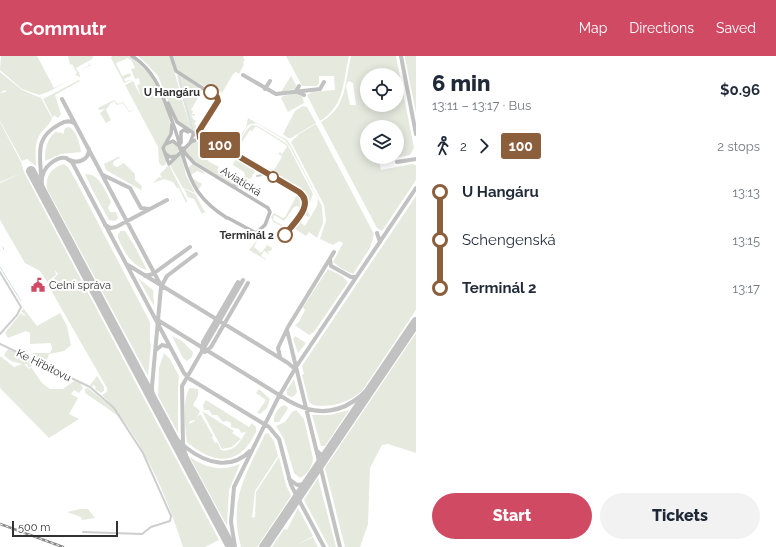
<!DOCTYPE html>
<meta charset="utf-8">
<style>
body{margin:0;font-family:Raleway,sans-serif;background:#f2f2f3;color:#1f2937;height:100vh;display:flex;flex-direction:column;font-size:15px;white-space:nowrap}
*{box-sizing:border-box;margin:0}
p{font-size:13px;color:#747a83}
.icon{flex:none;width:22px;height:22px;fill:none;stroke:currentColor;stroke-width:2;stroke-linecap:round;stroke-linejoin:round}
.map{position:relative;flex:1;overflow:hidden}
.drawer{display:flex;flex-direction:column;background:#fff;width:360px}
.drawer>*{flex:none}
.badge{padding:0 8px;border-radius:3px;font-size:14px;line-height:26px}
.buttons{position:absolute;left:360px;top:12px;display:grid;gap:8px}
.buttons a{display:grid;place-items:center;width:44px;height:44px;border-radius:50%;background:#fff;box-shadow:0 2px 10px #0003;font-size:20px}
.scale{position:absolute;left:12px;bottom:10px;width:106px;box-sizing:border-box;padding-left:4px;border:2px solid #313131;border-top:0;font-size:11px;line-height:14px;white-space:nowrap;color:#313131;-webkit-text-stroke:3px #fff;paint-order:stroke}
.map>.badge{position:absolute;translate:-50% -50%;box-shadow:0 0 0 2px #fff}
.legs{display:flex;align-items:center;gap:6px;height:44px;padding:0 16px;font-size:13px}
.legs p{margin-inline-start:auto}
.headline{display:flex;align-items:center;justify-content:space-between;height:68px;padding:0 16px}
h1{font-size:22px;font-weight:800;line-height:30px}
.cta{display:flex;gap:8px;margin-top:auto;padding:8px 16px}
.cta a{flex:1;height:46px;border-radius:24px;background:#d14a64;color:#fff;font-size:16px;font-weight:800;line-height:46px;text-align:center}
.cta a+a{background:#f2f2f3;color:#1f2937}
ul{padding:0 16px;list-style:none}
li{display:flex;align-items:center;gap:14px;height:48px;font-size:15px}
li i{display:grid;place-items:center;width:6px;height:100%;margin:0 5px;background:currentColor}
li i::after{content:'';width:10px;height:10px;margin:-5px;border:3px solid;border-radius:50%;background:#fff}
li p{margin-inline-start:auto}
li:first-child i{background:linear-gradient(#0000 50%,currentColor 0)}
li:last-child i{background:linear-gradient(currentColor 50%,#0000 0)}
header{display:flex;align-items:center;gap:24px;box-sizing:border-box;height:56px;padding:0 20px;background:#d14a64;color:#fff}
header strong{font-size:19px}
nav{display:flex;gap:22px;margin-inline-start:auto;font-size:14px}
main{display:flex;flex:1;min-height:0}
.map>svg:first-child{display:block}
.green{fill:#e5e9de;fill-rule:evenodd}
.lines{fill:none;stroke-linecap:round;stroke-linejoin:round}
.stream{stroke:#cde0e7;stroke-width:1}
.taxiway{stroke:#c2c2c2;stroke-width:4}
.runway{stroke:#c2c2c2;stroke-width:10}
.street{stroke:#cecece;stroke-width:2}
.secondary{stroke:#bbb;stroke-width:3.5}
.rail-casing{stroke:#868686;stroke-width:2.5}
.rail{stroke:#fff;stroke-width:1;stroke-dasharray:3;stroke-linecap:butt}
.secondary-bridge{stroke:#bbb;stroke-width:3.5}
.line-1-casing{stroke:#fff;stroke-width:9}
.line-1{stroke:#8b5e3c;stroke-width:6}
.stop-1-dot{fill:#fff;stroke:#8b5e3c;stroke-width:2}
.labels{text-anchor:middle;stroke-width:4;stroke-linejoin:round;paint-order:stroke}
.stop-label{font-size:11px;font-weight:bold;fill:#313131;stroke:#fff;text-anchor:end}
.street-label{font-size:11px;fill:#313131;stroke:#fff}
.poi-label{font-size:11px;fill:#313131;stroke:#fff;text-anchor:start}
</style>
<header>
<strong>Commutr</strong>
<nav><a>Map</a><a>Directions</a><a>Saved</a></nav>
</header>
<main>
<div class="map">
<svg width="416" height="491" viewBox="0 0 416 491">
<rect width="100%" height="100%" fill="#fff"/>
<path class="green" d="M1 0H37L54 32 74 22 48 36 39 39 22 33 0 14Z
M68 0H93L92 3 76 12 78 16 89 9 88 6 90 9 93 8 79 15 80 21 75 19 77 17 72 8 70 9Z
M112 0H130L152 20 164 45 171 70V75L164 88 167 105 165 109 162 110 159 107 158 91 125 29 133 25 141 41 137 29 140 28 139 22 135 23 131 13 135 12 132 5 128 2 116 7 122 20 130 17 131 20 124 23 125 25 132 24 124 27 111 2Z
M138 0H170L190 72 177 20 179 18 203 33 191 54 193 55 192 58H195L194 60 191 59 194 64 200 66 196 65 194 68 200 72 195 77 181 68 175 62 158 20 147 8Z
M171 0H244L243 2 245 3 243 7 244 8 239 18 236 16 233 18 222 37 218 34 217 36 219 39 178 15Z
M286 0H349C343 25 345 50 320 65L307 39 312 36 335 34 334 20H319V27L317 30H302Z
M351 0H396L414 92 410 99 379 105 381 114 412 108 416 109V124L382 175 377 172 321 66C348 50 344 28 351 0ZM367 19H397V49H367ZM348 25 353 27 356 49H350L346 30ZM367 71H397V101H367Z
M405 0H416V57L405 2Z
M0 16 22 34 41 42 52 62C50 70 43 72 39 80 34 89 36 100 36 110L27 103 22 105 0 65V37L6 36 5 34 0 37Z
M291 20 296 29 295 33 281 36Z
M79 24 80 25 55 39 61 58 58 62 54 59 53 62 43 43Z
M297 37 302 40 304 47 288 56 281 42 283 40Z
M114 44 118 48 123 46 122 44 129 55 135 54 129 56 123 47 117 49 114 45 110 48 106 54 111 64 106 67 100 57 105 53 99 54 98 52Z
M303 50 307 51 316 67 291 82H288L283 78 295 55Z
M248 62 287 84 291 90 322 150 323 167 317 182 309 176 306 180 295 173 305 149 303 139 268 116 270 113 274 114 282 101 281 99 278 98 280 96 282 98 287 91 286 89 256 70 252 75 250 74 235 97 231 94C241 89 242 76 252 69L258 70 287 88 313 138 307 154 310 160 309 161 305 159 301 167 305 170 317 150 318 143 290 91 285 84 256 67 248 69 236 90 230 92 211 84 213 77 230 87H234L246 72Z
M0 66 21 106 24 116 0 126Z
M316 68 374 178 370 192 353 218 342 213 333 206 343 187 339 185 333 189 320 183 326 165 324 149 291 86 299 78Z
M69 71C77 75 80 88 81 96L61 98 45 105C45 93 46 85 55 76L62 77 63 79 65 72Z
M199 85 207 87 206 92 196 87 206 93 207 97 209 87 216 88 208 105 219 111 217 114 221 117 225 115 226 122 239 129 232 128 191 103 185 94 192 86Z
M165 93a7 7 0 1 1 14 0a7 7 0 1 1-14 0Z
M219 89 232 98 230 104 215 96Z
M181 98 186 119 195 137 183 132 171 111V107Z
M236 100 257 112 251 122 241 128 245 119 244 116 233 109 235 104 239 106 235 103Z
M118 101H121L114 105 113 109 117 111 124 107 135 118V124L142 130 141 134 106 114 104 108Z
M64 108 68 111 75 123 150 266V287L151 288 148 320 47 133C45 120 52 111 64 108Z
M192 108 204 116V118L197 115 191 119 192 122 202 128 199 133 192 124 188 112Z
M169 109 187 145 186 147 179 132H177L173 126 164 123 153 127 159 121 162 122 160 118Z
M24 116 219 484 205 491H183C165 436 142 380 102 339L107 336V332L48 229 58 218 55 214 56 219 47 226 40 215 25 207 0 164V127Z
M85 118C99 117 105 134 111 146L108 152 110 156H116L118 162 115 165 109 164 92 133Z
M184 133 195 138 205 156 202 158 194 143 188 141Z
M298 137C305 141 305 148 300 154L298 150 294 151 284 165 274 159 273 164 282 169 281 170 273 166 271 161 274 157 283 162 285 161Z
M416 140V254L362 335C347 347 331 352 313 349L309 346 302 319 304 318 302 310Z
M121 175H125L134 189 147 214C132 210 124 196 118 182V178Z
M258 183 254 191 260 196 258 197 262 196 267 189 272 192 271 195H268L269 198 264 195 261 200 266 203V204L249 194Z
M328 213 342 220 348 226 314 276 309 279 295 269 299 266 305 254 303 251Z
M138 222 153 234 154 250Z
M24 253 37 270 60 257 67 270 71 289 64 295 49 298 46 307 32 302 33 297H50L52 293 51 287 30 288V277L26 275 8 282 5 277 21 257 24 260 25 259 21 255Z
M416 277V397L388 388 382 389 370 412 368 468 360 491H345L325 412Z
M172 280 182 285 193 296 192 301 187 305 183 302Z
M295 280 306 287 298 297 293 283Z
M8 293 35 306 29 312 27 308H24L29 313 31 311 42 327 50 333H63L74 325 80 327 83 332 79 337 74 334 71 338 78 342 69 358 79 363 49 382 0 332V300L14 311 22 308C15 306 10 306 4 299Z
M164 297 170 303 179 320 178 330V377L158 340 159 312Z
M92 312 104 331V335L101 337 95 333 96 331 93 329 92 331 90 329 97 320Z
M294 323 297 336 295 339 292 341 287 339V334Z
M88 332 115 354 123 366 122 369V366L117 359 85 337V333Z
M190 332 198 333V340L193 349 200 355 196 364 190 365 189 368 195 365 200 358 201 359 213 380 212 381 215 387 217 386 221 394C234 397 241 385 246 376L241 377 239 373 231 371V367L227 365 223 366 217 359H212L209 354H204L203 349 206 344 249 371 252 367 256 371V376C239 411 214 409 187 386 185 373 182 342 190 332Z
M259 333 270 343 267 352 260 358 257 357 266 344 256 337Z
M284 349 288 351 287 354 279 366H274C273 360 278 351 284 349Z
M296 354 304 363 313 402C313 410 307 419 300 422L294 417 284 383 276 370 285 366 292 356Z
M349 354 325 390H321L312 359H330Z
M202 355 234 375 232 377 241 383 232 391 222 393Z
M268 377 274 385 278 400 255 435 252 462 255 461 256 436 279 401 286 429 291 440 257 491H241C228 444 246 419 265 378Z
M189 400C205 412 221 416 240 408L229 434 227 470Z
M318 422 336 491H329L304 444Z
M298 452 313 480 295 490 313 481 318 491H272L284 473 287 474Z
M80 453H88L95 462 82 464 81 461 67 456Z"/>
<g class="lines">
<path class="stream" d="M179 19 184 45
M185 46 193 74
M3 191 4 194
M0 211 21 245"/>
<path class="taxiway" d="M401 0 416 78
M243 19 276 38 320 33 324 26
M299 30 296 35 304 39
M265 33 270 25
M62 43 159 226 164 232
M70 104C78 108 89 104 89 93
M397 106 416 103
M103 119 130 132 141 152 149 153
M41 120C40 96 35 81 60 68 65 65 69 64 74 67
M50 150C42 136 36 119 51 107 56 103 61 101 66 102L72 106 184 317 190 323 269 371 279 383 291 429 324 491
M105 169 111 172 116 171 167 144
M377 177 380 186
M196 198 167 220 161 231 152 330C150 370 213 433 250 395
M330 203 331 210 351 221H356
M128 209 288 307 295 313
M145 220 153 218 190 191
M156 263 289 345C329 368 359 349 382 316
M287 274 340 491
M156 294 162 289 170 291
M202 294 203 286 238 226
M205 296 211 291 248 227
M280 301 278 292 288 271 334 196
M317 395 321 399 326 398 335 386
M289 423 297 429 306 428 317 413 319 407
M201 436 191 415 183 390 182 330 243 224
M235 491 231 466 234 431 278 342 296 311 416 132"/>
<path class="runway" d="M31 115 231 491
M264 491 416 266"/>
<path class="street" d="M197 84 215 86 262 114
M257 120 267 118 302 138 305 149 296 166
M233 129 239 130 247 126
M0 216 21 251 17 259 0 278
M0 288 90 331 114 352 143 397 171 460 170 465 151 471 142 478 83 476"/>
<path class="secondary" d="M132 0C157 16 162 39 172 65 175 73 179 83 180 92
M171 0 176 15 218 42 217 46 198 80
M168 47 177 66 195 78
M181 87V76L184 74 188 76
M166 88 173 85 179 90
M165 97 170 101 177 100
M185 97 194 107 268 152 270 156 265 169 256 177 228 162
M183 100C191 129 200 145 227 162
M169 108 191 86 198 83 197 78 193 79 190 87
M169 108 163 92 171 78 172 68"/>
<defs>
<path id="rail" d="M0 468 63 491"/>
</defs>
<use href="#rail" class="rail-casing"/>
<use href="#rail" class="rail"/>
<path class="secondary-bridge" d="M180 92 183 100
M183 92 185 97"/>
</g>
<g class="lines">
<defs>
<path id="line-1" d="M211 36 217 41 218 45 199 75 200 82 216 87 299 136C316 149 292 168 285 179"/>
</defs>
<use href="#line-1" class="line-1-casing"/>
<use href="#line-1" class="line-1"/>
</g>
<defs>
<symbol id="civic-bare" viewBox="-9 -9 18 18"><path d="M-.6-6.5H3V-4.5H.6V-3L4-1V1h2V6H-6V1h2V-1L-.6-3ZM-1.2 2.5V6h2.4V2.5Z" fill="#d14a64" stroke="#fff" stroke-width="2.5" paint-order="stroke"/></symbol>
</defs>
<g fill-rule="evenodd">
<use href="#civic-bare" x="28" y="219" width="20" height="20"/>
</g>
<g class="stop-1-dot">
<circle cx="211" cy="36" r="7"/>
<circle cx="273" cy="121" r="5"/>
<circle cx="285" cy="179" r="7"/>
</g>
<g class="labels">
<g class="stop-label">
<text x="200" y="40">U Hangáru</text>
<text x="274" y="183">Terminál 2</text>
</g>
<g class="street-label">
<text transform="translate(241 125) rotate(32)" y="4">Aviatická</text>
<text transform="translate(44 309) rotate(26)" y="4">Ke Hřbitovu</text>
</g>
<g class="poi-label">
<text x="49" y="233">Celní správa</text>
</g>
</g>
</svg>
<div class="buttons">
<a><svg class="icon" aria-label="locate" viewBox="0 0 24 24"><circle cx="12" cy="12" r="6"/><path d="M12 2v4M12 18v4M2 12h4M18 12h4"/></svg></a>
<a><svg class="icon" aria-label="layers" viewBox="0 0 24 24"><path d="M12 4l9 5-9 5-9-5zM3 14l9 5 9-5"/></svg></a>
</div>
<div class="scale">500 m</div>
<b class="badge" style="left:220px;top:89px;background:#8b5e3c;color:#fff">100</b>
</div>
<section class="drawer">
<div class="headline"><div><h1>6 min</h1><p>13:11 – 13:17 · Bus</p></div><b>$0.96</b></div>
<div class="legs"><svg class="icon" aria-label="walk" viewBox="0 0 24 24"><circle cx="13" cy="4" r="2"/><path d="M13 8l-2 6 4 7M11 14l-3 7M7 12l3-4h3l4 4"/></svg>2<svg class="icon" aria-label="forward" viewBox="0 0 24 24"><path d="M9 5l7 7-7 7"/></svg><b class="badge" style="background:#8b5e3c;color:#fff">100</b><p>2 stops</p></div>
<ul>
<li><i style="color:#8b5e3c"></i><b>U Hangáru</b><p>13:13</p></li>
<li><i style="color:#8b5e3c"></i><span>Schengenská</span><p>13:15</p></li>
<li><i style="color:#8b5e3c"></i><b>Terminál 2</b><p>13:17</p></li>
</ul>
<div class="cta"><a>Start</a><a>Tickets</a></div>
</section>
</main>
